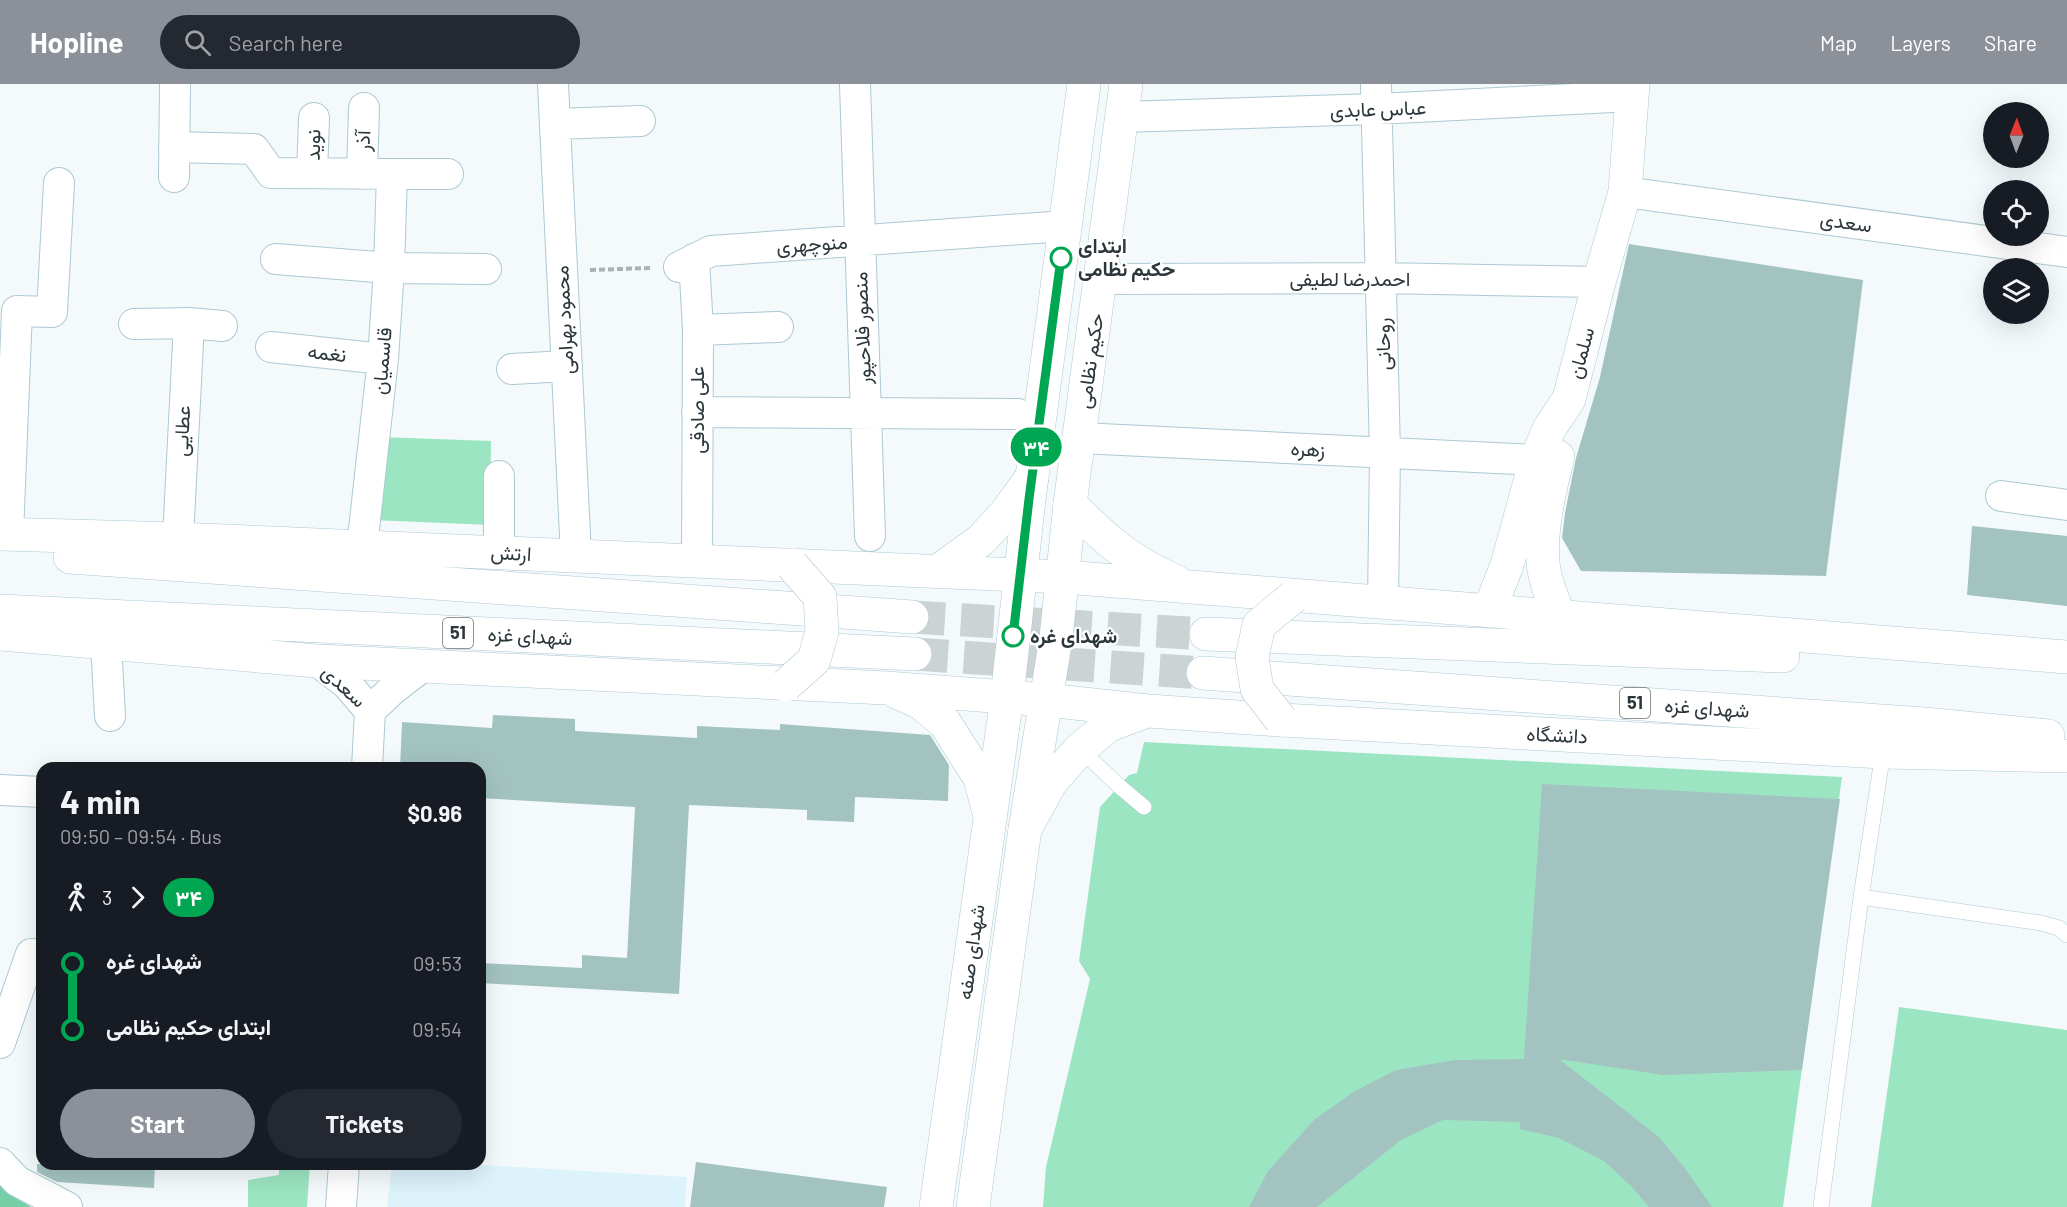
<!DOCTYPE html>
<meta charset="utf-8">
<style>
body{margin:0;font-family:Barlow,Vazirmatn,sans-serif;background:#242831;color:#f1f3f6;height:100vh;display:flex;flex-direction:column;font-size:22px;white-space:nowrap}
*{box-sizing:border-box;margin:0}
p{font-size:20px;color:#9ea1a6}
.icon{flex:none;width:33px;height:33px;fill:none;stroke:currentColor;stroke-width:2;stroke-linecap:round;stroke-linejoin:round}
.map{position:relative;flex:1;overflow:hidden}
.panel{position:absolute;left:36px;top:678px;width:450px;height:408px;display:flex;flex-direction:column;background:#171b24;border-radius:18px;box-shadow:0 6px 24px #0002}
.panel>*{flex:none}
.badge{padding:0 12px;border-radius:20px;font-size:21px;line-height:39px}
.needle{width:39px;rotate:1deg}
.fabs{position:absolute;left:1983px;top:18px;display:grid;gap:12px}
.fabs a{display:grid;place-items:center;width:66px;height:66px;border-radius:50%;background:#171b24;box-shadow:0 6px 24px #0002;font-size:30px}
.map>.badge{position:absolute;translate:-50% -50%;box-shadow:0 0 0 3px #fff}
.legs{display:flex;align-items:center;gap:9px;height:66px;padding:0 24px;font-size:20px}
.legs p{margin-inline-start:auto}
.overview{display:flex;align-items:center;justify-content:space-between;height:102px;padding:0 24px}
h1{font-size:33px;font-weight:700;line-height:45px}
.action{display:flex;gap:12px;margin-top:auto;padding:12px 24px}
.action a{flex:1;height:69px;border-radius:36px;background:#8c9099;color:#fff;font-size:24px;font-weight:700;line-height:69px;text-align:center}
.action a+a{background:#242831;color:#f1f3f6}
ul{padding:0 24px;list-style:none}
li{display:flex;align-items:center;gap:21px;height:66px;font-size:22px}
li i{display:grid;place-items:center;width:9px;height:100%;margin:0 8px;background:currentColor}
li i::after{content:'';width:15px;height:15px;margin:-8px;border:4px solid;border-radius:50%;background:#171b24}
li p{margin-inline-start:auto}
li:first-child i{background:linear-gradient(#0000 50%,currentColor 0)}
li:last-child i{background:linear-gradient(currentColor 50%,#0000 0)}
header{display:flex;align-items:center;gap:36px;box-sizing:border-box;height:84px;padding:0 30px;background:#8c9099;color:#fff}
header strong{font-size:28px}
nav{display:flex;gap:33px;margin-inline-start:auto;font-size:21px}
.search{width:420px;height:54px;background:#242831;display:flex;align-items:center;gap:15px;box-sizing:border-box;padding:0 21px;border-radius:33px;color:#9ea1a6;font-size:22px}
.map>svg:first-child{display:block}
.built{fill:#dcf3fb}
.green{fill:#9ce5c2}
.forest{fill:#76cea6}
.building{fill:#a3c3c1}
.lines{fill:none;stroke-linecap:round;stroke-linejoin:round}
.primary-tunnel{stroke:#ccd3d5;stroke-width:33;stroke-dasharray:33 16;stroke-linecap:butt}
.lane-casing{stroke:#acc9d3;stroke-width:16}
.street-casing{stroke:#acc9d3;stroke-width:32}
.secondary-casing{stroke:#acc9d3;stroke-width:34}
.primary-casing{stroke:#acc9d3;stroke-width:34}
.path{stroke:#a9b1b4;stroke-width:4;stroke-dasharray:6 3;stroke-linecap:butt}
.lane{stroke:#fff;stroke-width:15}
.street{stroke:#fff;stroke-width:30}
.secondary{stroke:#fff;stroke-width:33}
.primary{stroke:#fff;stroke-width:33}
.primary-bridge-casing{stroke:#acc9d3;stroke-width:34;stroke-linecap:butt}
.primary-bridge{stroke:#fff;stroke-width:33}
.line-1-casing{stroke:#fff;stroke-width:14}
.line-1{stroke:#00a651;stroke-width:9}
.stop-1-dot{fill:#fff;stroke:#00a651;stroke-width:3}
.labels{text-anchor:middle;stroke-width:4.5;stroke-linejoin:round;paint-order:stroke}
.shield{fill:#fff;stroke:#6b7376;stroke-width:1.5}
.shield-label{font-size:18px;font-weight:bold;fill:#2b373b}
.street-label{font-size:20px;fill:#2b373b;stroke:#fff}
.stop-label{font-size:20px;font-weight:bold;fill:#2b373b;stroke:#fff;text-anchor:start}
</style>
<header>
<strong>Hopline</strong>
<div class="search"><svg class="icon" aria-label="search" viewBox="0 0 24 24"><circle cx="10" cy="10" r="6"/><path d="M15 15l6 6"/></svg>Search here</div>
<nav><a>Map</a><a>Layers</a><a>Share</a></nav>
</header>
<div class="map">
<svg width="2067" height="1123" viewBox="0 0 2067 1123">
<rect width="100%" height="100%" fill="#f4fafc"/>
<path class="built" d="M392 1080H463L687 1093 685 1123H387Z"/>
<path class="green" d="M380 353 491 357 490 441 372 436Z
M1144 658 1842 693 1783 1123H1043L1046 1083 1090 895 1079 877 1100 723 1129 691 1137 689Z
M1899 923 2067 946V1123H1871Z
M279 1080H310L307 1123H248V1096L279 1091Z"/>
<path class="forest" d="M0 1101 9 1110 31 1123H0Z"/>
<path class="building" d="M1629 160 1863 196 1826 492 1581 487 1562 454 1565 429 1576 374 1600 293Z
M1972 442 2067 452V522L1967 511Z
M493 631 575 635V647L697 654V642L780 646V640L930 651 949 681 948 717 855 713 854 738 807 736V726L689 721 679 910 480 899V879L582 884V871L627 874 635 723 480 714V684H400L402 638 492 644Z
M1542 700 1840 715 1802 986 1663 991 1559 975 1659 1053 1684 1083 1712 1123H1649L1631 1102 1604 1077 1559 1054 1520 1045V1038L1443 1036 1401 1056 1317 1123H1249L1268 1087 1314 1036 1355 1007 1396 986 1455 976 1524 975Z
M696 1078 887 1103 884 1123H690Z
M37 1080H155L154 1104 57 1098 37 1088Z"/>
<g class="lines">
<path class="primary-tunnel" d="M912 533 1206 550
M915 570 1203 589"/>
<defs>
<path id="lane" d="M1080 665 1119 702 1144 723
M1861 813 2041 839 2059 844 2067 851
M1821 1123 1861 813 1883 668"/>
<path id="street" d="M553 0 576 472
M855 0 870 452
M1376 0 1385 369 1383 519
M1122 33 1377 25 1633 12
M555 40 640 37
M174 63 254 65 271 89 448 90
M312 89 314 34
M362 90 364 24
M174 93 175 0
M1625 108 2067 168
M276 175 389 184 486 185
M694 175 698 246 697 478
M679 183 711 167 1065 142
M1101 195 1381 194 1599 198
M134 240 189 239 222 242
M698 246 778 243
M271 263 383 275
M512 285 567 282
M697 328 1018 330
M1080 354 1536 376
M499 392V469
M2001 412 2067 421
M8 450 17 227 52 228 59 99
M178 455 189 239
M362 463 383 275 389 184 392 90
M106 559 110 632
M317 577 347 600 370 627
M370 627 392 606 423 582
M367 684 370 627
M0 706 42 708
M0 959 31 870 42 871
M0 1079 17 1097 67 1123
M341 1123 344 1080"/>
<path id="secondary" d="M1558 373C1550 403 1540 448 1543 479 1545 498 1553 516 1560 533
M1489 527 1507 481 1536 376 1549 345 1569 315 1599 198 1625 108 1633 0
M936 1123 1007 613 1029 415 1084 0
M973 1123 1025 745 1056 554 1070 420 1126 0"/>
<path id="primary" d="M1070 420C1105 455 1129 477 1175 497
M0 450 178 455 1065 493 2067 573
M70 473 912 533
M937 488 981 456 1006 429 1032 393
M0 527 915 570
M0 550 317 577 886 604 1047 616 1148 627 1281 636 1883 668 2067 672
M1206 550 1783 572
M1203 589 1924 640 2048 652
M896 608 921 619 945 639 980 694 990 732
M1025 745 1051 698 1080 665 1109 641 1144 628"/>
</defs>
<use href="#lane" class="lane-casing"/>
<use href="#street" class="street-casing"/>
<use href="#secondary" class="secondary-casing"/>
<use href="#primary" class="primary-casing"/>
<path class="path" d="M590 186 651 184"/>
<use href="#lane" class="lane"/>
<use href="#street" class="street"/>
<use href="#secondary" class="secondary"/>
<use href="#primary" class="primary"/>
<defs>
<path id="primary-bridge" d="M786 601 814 576 822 547 820 513 792 481
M1281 636 1257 605 1252 573 1259 541 1294 512"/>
</defs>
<use href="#primary-bridge" class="primary-bridge-casing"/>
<use href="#primary-bridge" class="primary-bridge"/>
</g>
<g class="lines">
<defs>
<path id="line-1" d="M1013 552 1029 415 1061 174"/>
</defs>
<use href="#line-1" class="line-1-casing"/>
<use href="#line-1" class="line-1"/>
</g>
<g class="stop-1-dot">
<circle cx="1061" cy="174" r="10"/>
<circle cx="1013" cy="552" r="10"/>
</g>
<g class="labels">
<g class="shield">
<rect x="443" y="534" width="30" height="30" rx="4.5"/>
<rect x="1620" y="604" width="30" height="30" rx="4.5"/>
</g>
<g class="shield-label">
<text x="458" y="555">51</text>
<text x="1635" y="625">51</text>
</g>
<g class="street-label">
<text transform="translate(1378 25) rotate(-2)" y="7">عباس عابدی</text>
<text transform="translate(363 57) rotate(-88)" y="7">آذر</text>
<text transform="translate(313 61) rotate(-89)" y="7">نوید</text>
<text transform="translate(1846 138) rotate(8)" y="7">سعدی</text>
<text transform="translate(812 160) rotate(-4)" y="7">منوچهری</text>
<text x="1350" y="202">احمدرضا لطیفی</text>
<text transform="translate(564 236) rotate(-93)" y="7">محمود بهرامی</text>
<text transform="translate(862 244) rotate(-92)" y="7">منصور فلاحپور</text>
<text transform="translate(1383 260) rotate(-91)" y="7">روحانی</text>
<text transform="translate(327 269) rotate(6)" y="7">نغمه</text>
<text transform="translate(1581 269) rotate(-75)" y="7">سلمان</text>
<text transform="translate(382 277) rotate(-85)" y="7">قاسمیان</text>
<text transform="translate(1090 277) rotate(-82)" y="7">حکیم نظامی</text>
<text transform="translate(697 326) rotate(-90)" y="7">علی صادقی</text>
<text transform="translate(182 347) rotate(-87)" y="7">عطایی</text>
<text transform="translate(1308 365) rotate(3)" y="7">زهره</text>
<text transform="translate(511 469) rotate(3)" y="7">ارتش</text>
<text transform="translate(530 552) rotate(3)" y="7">شهدای غزه</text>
<text transform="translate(344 602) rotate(43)" y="7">سعدی</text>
<text transform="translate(1707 624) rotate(4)" y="7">شهدای غزه</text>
<text transform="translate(1557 651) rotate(3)" y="7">دانشگاه</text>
<text transform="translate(971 868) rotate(-82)" y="7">شهدای صفه</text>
</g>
<g class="stop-label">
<text x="1078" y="169">ابتدای<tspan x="1078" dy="23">حکیم نظامی</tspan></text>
<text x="1030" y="559">شهدای غره</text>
</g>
</g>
</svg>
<div class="fabs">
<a><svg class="needle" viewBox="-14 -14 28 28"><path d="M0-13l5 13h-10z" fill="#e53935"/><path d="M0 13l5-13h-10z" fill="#9ea1a6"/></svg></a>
<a><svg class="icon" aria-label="locate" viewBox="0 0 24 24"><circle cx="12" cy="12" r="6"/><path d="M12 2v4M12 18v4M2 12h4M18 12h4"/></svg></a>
<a><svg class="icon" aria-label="layers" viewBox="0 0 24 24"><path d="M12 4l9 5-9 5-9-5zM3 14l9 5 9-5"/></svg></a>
</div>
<b class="badge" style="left:1036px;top:363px;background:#00a651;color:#fff">۳۴</b>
<section class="panel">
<div class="overview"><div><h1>4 min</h1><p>09:50 – 09:54 · Bus</p></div><b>$0.96</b></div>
<div class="legs"><svg class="icon" aria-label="walk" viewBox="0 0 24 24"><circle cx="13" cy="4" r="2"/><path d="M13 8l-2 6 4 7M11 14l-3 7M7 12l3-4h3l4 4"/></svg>3<svg class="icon" aria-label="forward" viewBox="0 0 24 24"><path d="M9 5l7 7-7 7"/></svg><b class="badge" style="background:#00a651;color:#fff">۳۴</b></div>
<ul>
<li><i style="color:#00a651"></i><b>شهدای غره</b><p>09:53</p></li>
<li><i style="color:#00a651"></i><b>ابتدای حکیم نظامی</b><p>09:54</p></li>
</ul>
<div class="action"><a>Start</a><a>Tickets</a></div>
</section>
</div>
